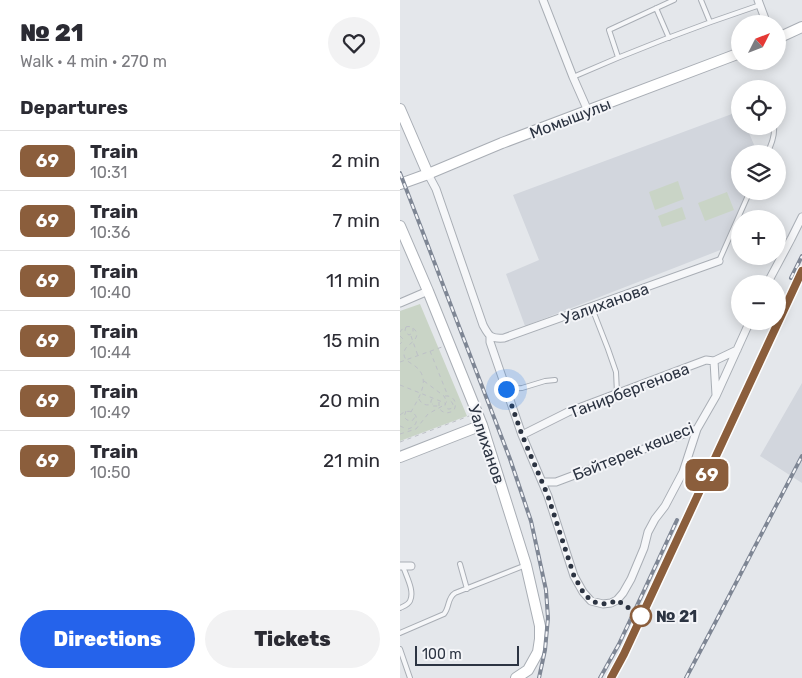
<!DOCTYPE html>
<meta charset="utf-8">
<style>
body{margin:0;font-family:Rubik,sans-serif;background:#f2f2f3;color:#2b2b33;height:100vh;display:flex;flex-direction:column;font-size:19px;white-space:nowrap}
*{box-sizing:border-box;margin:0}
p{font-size:16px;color:#7c7c81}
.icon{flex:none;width:28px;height:28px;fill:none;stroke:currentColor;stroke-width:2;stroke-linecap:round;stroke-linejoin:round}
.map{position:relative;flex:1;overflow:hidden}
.sheet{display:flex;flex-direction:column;background:#fff;width:400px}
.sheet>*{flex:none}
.badge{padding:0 10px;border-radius:8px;font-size:18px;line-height:32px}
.needle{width:32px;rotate:48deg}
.fabs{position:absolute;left:331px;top:15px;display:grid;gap:10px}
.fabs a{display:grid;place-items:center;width:55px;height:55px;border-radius:50%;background:#fff;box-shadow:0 2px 12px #0003;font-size:25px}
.scale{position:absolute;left:15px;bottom:12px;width:104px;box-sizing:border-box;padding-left:5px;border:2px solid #2c3442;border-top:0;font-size:14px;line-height:18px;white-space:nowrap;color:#2c3442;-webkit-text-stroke:4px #f4f5f8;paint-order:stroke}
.you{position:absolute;width:25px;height:25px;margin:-12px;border:4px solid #fff;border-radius:50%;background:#1a73e8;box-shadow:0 0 0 8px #1a73e833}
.map>.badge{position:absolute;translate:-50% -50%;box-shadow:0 0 0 2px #fff}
h2{padding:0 20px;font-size:19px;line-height:45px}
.round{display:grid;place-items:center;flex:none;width:52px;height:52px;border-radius:26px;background:#f2f2f3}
.overview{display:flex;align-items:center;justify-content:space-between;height:85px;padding:0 20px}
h1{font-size:24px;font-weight:800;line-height:38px}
.primary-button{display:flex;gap:10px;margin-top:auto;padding:10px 20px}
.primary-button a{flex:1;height:58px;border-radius:30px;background:#2563eb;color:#fff;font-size:20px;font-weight:800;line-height:58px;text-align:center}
.primary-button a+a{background:#f2f2f3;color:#2b2b33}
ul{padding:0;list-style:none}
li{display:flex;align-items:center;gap:15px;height:60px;padding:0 20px;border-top:1px solid #e1e1e2}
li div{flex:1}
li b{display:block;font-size:19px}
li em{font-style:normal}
li .badge{min-width:55px;font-weight:700;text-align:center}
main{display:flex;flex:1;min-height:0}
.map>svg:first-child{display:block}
.built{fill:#d2d6dd}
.green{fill:#c9d4c6}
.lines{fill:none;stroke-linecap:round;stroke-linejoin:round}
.lane-casing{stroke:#a9aeb5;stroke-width:6}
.street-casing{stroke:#a9aeb5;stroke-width:9}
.secondary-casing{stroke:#a9aeb5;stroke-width:12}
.path{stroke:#bdc0c6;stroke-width:1;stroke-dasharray:4 4;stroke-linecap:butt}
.lane{stroke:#f6f7f9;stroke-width:4}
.street{stroke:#f6f7f9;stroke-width:7}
.secondary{stroke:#fff;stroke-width:10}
.rail-casing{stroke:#7e8694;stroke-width:4}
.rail{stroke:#f4f5f8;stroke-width:2;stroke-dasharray:5.5;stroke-linecap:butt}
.line-casing{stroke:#fff;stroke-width:11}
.line{stroke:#8b5e3c;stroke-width:8}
.walk{stroke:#2c3442;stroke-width:5;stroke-dasharray:0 9}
.stop-dot{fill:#fff;stroke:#8b5e3c;stroke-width:2.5}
.labels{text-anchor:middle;stroke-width:4;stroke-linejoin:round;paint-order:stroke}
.street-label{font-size:16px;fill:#2c3442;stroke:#f4f5f8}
.stop-label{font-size:16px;font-weight:bold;fill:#2c3442;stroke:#f4f5f8;text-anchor:start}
</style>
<main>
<section class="sheet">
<div class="overview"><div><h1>№ 21</h1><p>Walk · 4 min · 270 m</p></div><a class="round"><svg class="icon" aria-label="heart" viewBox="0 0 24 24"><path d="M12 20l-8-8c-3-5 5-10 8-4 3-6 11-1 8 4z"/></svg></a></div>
<h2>Departures</h2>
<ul>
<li><span class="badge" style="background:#8b5e3c;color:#fff">69</span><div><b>Train</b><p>10:31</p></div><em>2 min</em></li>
<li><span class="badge" style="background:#8b5e3c;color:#fff">69</span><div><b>Train</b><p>10:36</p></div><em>7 min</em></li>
<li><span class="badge" style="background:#8b5e3c;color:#fff">69</span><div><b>Train</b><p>10:40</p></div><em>11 min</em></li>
<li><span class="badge" style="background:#8b5e3c;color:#fff">69</span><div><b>Train</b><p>10:44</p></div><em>15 min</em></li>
<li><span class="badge" style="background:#8b5e3c;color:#fff">69</span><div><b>Train</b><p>10:49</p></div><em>20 min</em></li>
<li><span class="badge" style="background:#8b5e3c;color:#fff">69</span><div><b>Train</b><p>10:50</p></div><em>21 min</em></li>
</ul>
<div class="primary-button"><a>Directions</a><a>Tickets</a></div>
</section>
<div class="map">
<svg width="402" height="678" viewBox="0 0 402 678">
<rect width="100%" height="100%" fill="#e4e7eb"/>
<path class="built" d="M340 111V126H346L358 154H340V191H349L323 249 125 326 106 274 139 260 113 195Z
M402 383V483L360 456Z"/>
<path class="green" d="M278 181 284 199 255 210 249 192Z
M327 192 334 210 305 221 298 203Z
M282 207 286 219 262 227 258 216Z
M20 304 67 416 0 441V311Z"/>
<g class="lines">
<defs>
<path id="lane" d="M301 0 310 22
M256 8 269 38
M218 57 209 30 274 0
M173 77C234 50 297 26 360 5
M378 100 379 98
M367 154C371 145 375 136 374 126
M319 261 350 191
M192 308 208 349 216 372 217 393
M107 389 122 388 145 381 155 380
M60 564 67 589
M0 608C4 606 8 605 10 601 15 591 6 576 3 566
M0 633 44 614C50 607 47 598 55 593L126 565
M0 649 10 678"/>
<path id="street" d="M143 0 173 77 188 111
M358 0 367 24
M28 174 36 189 83 325C89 336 90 339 104 338L319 261
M367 284 391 239 402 217
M0 303 28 291
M90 337V342L122 435 148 496 174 576 183 592 191 601 203 604 211 603 217 600 223 593 231 579 244 548 248 532 255 519 265 506 283 472 297 429
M314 361 316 395
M122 435 168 412 306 360 314 361 337 350
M143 482H156L297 429 316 396 350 321
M0 566H11"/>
<path id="secondary" d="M378 38 402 27
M0 109 28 174
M0 184 28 174 102 143 340 53
M0 226 28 291 82 425 126 565 140 626V639L138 652 128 670 116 678
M0 457 82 425"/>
</defs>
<use href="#lane" class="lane-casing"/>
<use href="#street" class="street-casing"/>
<use href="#secondary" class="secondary-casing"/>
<path class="path" d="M6 327 5 330 6 333 9 335 13 333V328
M0 332C5 324 13 325 17 333 17 344 3 344 4 355 5 361 11 363 15 366 32 379 19 397 11 412
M0 336 3 339V341L0 344
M11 336 18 356
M30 351 48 396
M0 362 42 347
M24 381 44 396 47 402
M0 385 45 403
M19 399C22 405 27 406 33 404
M32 399C30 402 31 404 33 406H38
M45 405a4 4 0 1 1 8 0a4 4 0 1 1-8 0Z
M39 402V408C43 414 49 414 54 410 58 402 53 395 44 396
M6 411 4 417 7 420 12 421 15 417
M0 415C14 403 25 424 8 429
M0 426 7 429
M0 434 16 429 28 414 46 404
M0 442 69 416"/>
<use href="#lane" class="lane"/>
<use href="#street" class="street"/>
<use href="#secondary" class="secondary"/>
<defs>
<path id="rail" d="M0 173 110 459 131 521 146 590 148 618 145 650 139 678
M391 278 402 256
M200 678 219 644 277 520
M211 678 224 654 402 271
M286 678 314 625 402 456"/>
</defs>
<use href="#rail" class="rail-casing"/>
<use href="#rail" class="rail"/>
</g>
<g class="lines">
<defs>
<path id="line" d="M211 678 224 654 402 271"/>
</defs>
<use href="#line" class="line-casing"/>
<use href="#line" class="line"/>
<path class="walk" d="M106 389 122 435 148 496 174 576 183 592 191 601 202 604 211 603 217 600 241 616"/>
</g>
<circle class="stop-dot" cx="241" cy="616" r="10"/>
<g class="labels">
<g class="street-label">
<text transform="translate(170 118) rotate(-21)" y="6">Момышулы</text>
<text transform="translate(205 303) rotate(-20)" y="6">Уалиханова</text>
<text transform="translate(229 390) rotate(-21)" y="6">Танирбергенова</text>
<text transform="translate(87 444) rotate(71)" y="6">Уалиханов</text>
<text transform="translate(233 451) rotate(-22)" y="6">Бәйтерек көшесі</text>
</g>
<g class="stop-label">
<text x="256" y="622">№ 21</text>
</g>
</g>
</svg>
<div class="fabs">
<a><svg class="needle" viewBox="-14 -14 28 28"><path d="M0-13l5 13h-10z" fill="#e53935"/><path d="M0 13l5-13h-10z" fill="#7c7c81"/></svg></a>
<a><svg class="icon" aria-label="locate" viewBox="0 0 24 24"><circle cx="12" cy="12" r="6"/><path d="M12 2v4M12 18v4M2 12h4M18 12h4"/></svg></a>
<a><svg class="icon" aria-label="layers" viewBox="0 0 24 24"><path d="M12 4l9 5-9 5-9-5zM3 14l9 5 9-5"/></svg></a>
<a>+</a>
<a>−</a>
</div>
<div class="scale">100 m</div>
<div class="you" style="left:106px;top:389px"></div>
<b class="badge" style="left:307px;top:475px;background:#8b5e3c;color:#fff">69</b>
</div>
</main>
